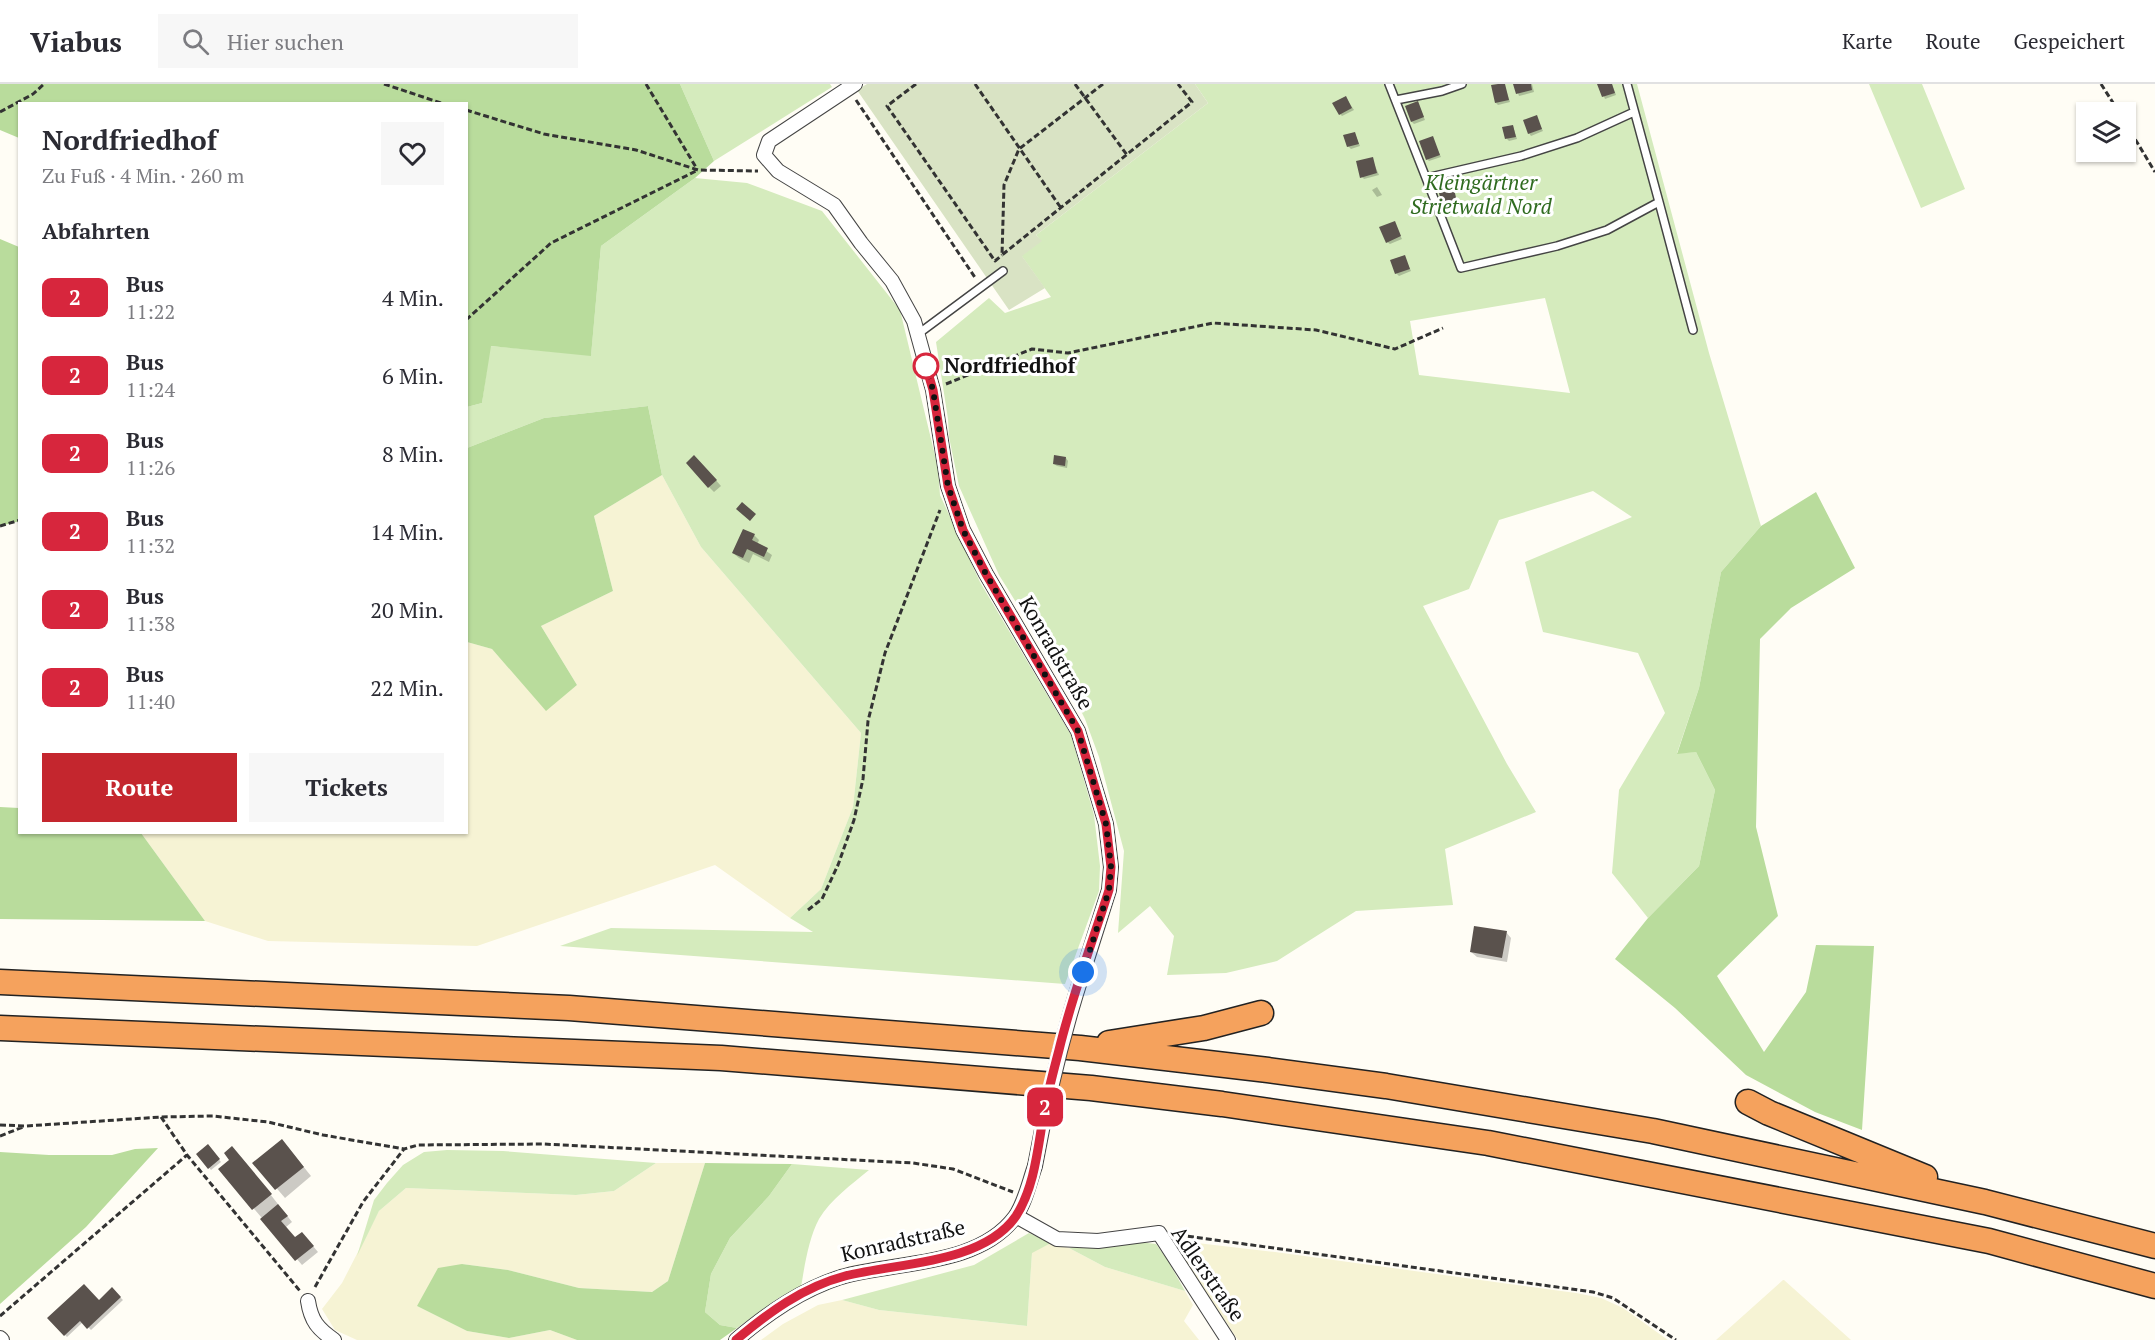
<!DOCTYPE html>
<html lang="de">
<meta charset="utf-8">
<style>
body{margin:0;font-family:"PT Serif",serif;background:#f7f7f7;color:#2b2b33;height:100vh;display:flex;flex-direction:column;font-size:22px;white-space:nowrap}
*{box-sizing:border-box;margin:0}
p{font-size:20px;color:#7c7c81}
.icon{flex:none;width:33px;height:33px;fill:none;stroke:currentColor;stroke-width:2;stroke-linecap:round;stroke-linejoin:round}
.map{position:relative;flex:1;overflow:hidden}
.details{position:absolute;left:18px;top:18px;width:450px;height:732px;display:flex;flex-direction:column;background:#fff;border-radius:0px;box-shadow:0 2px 4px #0004}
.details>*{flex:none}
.badge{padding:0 12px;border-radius:9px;font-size:21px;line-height:39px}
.controls{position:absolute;left:2076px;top:18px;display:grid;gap:12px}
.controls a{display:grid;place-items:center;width:60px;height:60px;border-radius:0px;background:#fff;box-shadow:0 2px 4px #0004;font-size:30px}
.you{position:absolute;width:30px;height:30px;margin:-15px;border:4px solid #fff;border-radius:50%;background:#1a73e8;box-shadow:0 0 0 9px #1a73e833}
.map>.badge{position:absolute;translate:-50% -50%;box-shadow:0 0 0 3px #fff}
h2{padding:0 24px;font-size:22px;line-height:54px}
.round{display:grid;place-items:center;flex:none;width:63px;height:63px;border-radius:0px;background:#f7f7f7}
.summary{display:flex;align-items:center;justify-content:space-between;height:102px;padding:0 24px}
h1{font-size:28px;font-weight:700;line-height:45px}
.button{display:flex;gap:12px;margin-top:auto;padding:12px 24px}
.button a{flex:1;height:69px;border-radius:0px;background:#c4262e;color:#fff;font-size:24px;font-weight:700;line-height:69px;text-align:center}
.button a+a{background:#f7f7f7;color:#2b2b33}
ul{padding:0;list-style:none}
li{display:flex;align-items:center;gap:18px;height:78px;padding:0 24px}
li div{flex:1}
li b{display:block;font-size:22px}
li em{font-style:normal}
li .badge{min-width:66px;font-weight:700;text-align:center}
header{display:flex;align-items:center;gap:36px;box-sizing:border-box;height:84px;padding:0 30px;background:#fff;border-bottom:2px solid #e1e1e2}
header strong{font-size:28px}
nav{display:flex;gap:33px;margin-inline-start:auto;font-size:21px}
.search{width:420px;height:54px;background:#f7f7f7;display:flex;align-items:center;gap:15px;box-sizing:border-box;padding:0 21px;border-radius:0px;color:#7c7c81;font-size:22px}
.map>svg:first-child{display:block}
.farmland{fill:#f6f3d4}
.green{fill:#d5ebbd;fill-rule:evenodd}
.forest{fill:#b9dc9c}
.cemetery{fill:#d9e3c4}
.shadow{fill:#0003}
.building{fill:#5a524d}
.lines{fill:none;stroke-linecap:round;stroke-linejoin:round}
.service-casing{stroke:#444;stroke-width:10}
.minor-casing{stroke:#444;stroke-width:16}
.motorway-casing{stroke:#222;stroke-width:27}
.path{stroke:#333;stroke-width:3;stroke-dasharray:6 3;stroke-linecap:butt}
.service{stroke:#fff;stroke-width:7}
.minor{stroke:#fff;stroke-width:14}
.motorway{stroke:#f5a25d;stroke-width:24}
.minor-bridge-casing{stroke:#444;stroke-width:16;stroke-linecap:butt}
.minor-bridge{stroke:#fff;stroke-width:14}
.line-casing{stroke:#fff;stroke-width:14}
.line{stroke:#d7263d;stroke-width:9}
.walk{stroke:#111;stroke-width:6;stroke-dasharray:0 10.8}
.stop-dot{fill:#fff;stroke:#d7263d;stroke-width:3}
.labels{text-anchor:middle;stroke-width:6;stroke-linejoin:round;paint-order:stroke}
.park-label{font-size:21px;font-style:italic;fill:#2f6b1f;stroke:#fff}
.stop-label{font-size:21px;font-weight:bold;fill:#111;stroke:#fff;text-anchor:start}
.street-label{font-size:21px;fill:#111;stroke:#fff}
</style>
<header>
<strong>Viabus</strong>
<div class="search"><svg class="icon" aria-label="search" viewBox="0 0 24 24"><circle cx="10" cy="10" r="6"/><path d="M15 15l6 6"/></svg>Hier suchen</div>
<nav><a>Karte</a><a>Route</a><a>Gespeichert</a></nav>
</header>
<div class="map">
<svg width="2155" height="1256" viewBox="0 0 2155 1256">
<rect width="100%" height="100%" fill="#fffdf5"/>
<path class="farmland" d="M662 391 701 463 861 649 853 723 821 805 790 834 715 781 477 862 268 857 205 837 141 749 466 748 467 558 492 565 546 626 577 601 541 542 613 507 594 432Z
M656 1079H705L668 1197 652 1208 579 1204 508 1186 462 1180 417 1222 467 1247 509 1254 550 1246 577 1256H357L335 1246 322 1225 342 1199 379 1127 406 1104 576 1111 614 1107Z
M1180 1157 1275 1168 1576 1209 1601 1214 1623 1224 1668 1256H1238L1188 1182 1179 1167Z
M1051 1159 1069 1164 1105 1183 1185 1207 1193 1221 1184 1237 1199 1256H761L783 1240 818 1221 842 1216 879 1226 1027 1242 1032 1168Z
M1784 1196 1851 1256H1716L1783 1196Z"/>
<path class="green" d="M680 0H830L832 3 714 77Z
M1195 0H1637L1709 269 1761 442 1721 488 1699 604 1677 669 1696 668 1715 706 1699 782 1648 834 1612 789 1619 706 1665 629 1638 569 1543 548 1525 478 1632 433 1593 407 1499 436 1469 505 1423 522 1507 680 1536 728 1445 765 1453 821 1356 827 1277 877 1226 889 1167 891 1174 852 1150 822 1118 849 1124 767 1099 673 1085 635 1070 605 999 491 959 402 949 353 948 335 936 258 989 214 1005 229 1051 213 1021 171 1041 157 1036 151 1208 19ZM1545 214 1570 309 1419 291 1410 237Z
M1869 0H1922L1965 105 1921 124Z
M695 94 747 99 822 127 900 226 938 384 940 411 980 498 1071 651 1094 731 1100 782 1099 807 1065 900 560 862 611 844 813 848 790 834 821 805 853 723 861 649 701 463 662 391 648 322 544 334 467 364V323L482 319 490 262 591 271 601 162Z
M447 1066 503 1067 656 1079 614 1107 576 1111 406 1104 379 1127 357 1172 374 1116 387 1099 403 1081 424 1068Z
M792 1080 869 1086C851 1101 831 1115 819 1135 809 1153 804 1184 801 1204L780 1213 737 1244 720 1241 705 1228 711 1190 730 1154 769 1112Z
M1029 1149 1051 1159 1032 1169 1027 1242 879 1226 842 1216 974 1181Z
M1139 1158 1156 1160 1167 1175 1185 1207 1105 1183 1069 1164Z"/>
<path class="forest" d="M0 0H680L714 77 695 94 601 162 591 272 491 262 482 319 467 323 466 20H20L19 54 0 46Z
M0 155 19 163 20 437 0 442Z
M648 322 662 391 594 432 613 507 541 542 577 601 546 627 492 565 467 558V364L544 334Z
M1816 408 1855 484 1791 524 1760 555 1756 743 1778 832 1717 892 1764 968 1806 908 1816 861 1874 862 1862 1046 1815 1028 1746 991 1675 924 1615 875 1648 834 1699 782 1715 706 1696 668 1677 670 1699 604 1721 488 1761 442Z
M0 723 19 724 20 748 141 749 205 837 0 835Z
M158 1064 86 1143 0 1220V1068L49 1071H112L135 1065Z
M705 1079 792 1080 769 1112 730 1154 711 1190 705 1228 720 1241 737 1244 720 1256H577L550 1246 509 1254 467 1247 417 1222 438 1184 462 1180 508 1186 579 1204 652 1208 668 1197Z"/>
<path class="cemetery" d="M867 0H1195L1208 19 1036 151 1042 157 1022 172 1045 204 1009 226 857 6Z"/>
<path class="shadow" d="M1504 0 1510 18 1498 21 1496 19Z
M1515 0H1532L1534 8 1519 12Z
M1599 0H1612L1616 11 1605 15Z
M1346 14 1354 26 1342 32 1340 30Z
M1418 19 1425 36 1414 40 1412 38Z
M1536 33 1543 47 1531 52 1529 49Z
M1513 42 1517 55 1509 57 1507 55Z
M1355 50 1360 62 1351 65 1348 62Z
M1432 54 1441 73 1429 77 1427 75Z
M1372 75 1379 91 1364 95 1362 93Z
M1377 103 1382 111 1377 113 1372 106Z
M1453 107 1459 124 1447 127 1444 125Z
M1394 139 1402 155 1390 160 1387 158Z
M1404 172 1411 187 1399 192 1396 189Z
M1066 374 1068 377 1067 384 1057 382 1054 380Z
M700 378 721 402 714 408 709 403Z
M754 451 759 456 757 461 772 471 769 478 753 470 749 479 739 474 733 469Z
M1506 848 1511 854 1507 878 1477 873 1471 868Z
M208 1062 221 1078 211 1086 198 1070Z
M290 1066 311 1092 285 1114 255 1079Z
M241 1073 292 1138 286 1143 295 1155H307L318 1168 302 1181 220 1085Z
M112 1205 123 1216 91 1246 83 1238 67 1253 49 1234 99 1218Z"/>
<path class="building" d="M1498 0H1505L1509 16 1495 19 1491 1Z
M1513 0H1531L1532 6 1516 10Z
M1597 0H1612L1615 9 1602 13Z
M1346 12 1352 24 1339 31 1332 19Z
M1418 17 1424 33 1411 38 1405 22Z
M1537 31 1542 45 1528 50 1523 36Z
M1513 41 1516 53 1505 55 1502 43Z
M1355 48 1359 60 1347 63 1343 51Z
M1433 52 1440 71 1426 76 1419 57Z
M1373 73 1377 89 1360 94 1356 77Z
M1454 105 1458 122 1443 126 1439 109Z
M1395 137 1401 152 1386 159 1379 143Z
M1405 171 1410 185 1395 190 1390 176Z
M694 371 717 396 708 404 686 379Z
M1054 371 1066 373 1065 382 1053 380Z
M742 418 756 430 750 437 736 425Z
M743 445 755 450 752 456 768 464 764 473 747 465 743 474 732 469Z
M1474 842 1507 847 1502 874 1470 868Z
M282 1055 304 1083 275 1106 252 1079Z
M208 1060 220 1075 208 1085 196 1070Z
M232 1062 272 1110 252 1126 218 1085 229 1076 224 1069Z
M278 1120 288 1132 281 1137 295 1153 302 1148 314 1162 295 1177 260 1135Z
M84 1200 99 1216 112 1203 121 1213 87 1245 80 1237 64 1252 47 1234Z"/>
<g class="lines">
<defs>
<path id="service" d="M1389 0 1426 94
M1627 0 1659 118 1607 146 1557 162 1461 184 1426 94 1521 72 1577 54 1634 28
M1396 16 1442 7 1462 0
M1659 118 1693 246
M918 250 1003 187"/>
<path id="minor" d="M855 0 769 57 764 71 778 87 834 121 861 159 892 197 914 237 933 306 948 402 963 446 986 490 1078 647 1106 740 1111 783 1109 806 1083 888
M1016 1132 1057 1155 1098 1157 1159 1149 1228 1256
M308 1217C311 1237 318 1245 334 1256
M0 1254 2 1256
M736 1256C768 1229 801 1206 841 1193 896 1177 978 1183 1015 1133 1025 1119 1029 1099 1035 1082"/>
<path id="motorway" d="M0 898 569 924 1080 964 1268 986 1386 1002 1653 1047 1985 1118 2155 1162
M0 944 721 974 1091 1004 1222 1020 1488 1059 1989 1157 2155 1202
M1109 959 1204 944 1261 929
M1748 1018 1769 1029 1925 1093"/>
</defs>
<use href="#service" class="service-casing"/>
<use href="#minor" class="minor-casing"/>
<use href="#motorway" class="motorway-casing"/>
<path class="path" d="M384 0 444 20
M646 0 697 85
M916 0 887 22 995 177 1002 171
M975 0 1061 124
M1075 0 1127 71
M1103 0 1019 65 1004 101 1002 171 1192 18 1178 0
M2101 0 2119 28
M856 16 976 195
M466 26 544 50 636 66 698 86 758 87
M0 28 33 10 44 0
M2126 40 2155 88
M466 236 551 159 698 86
M946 300 1032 265 1068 269 1213 239 1316 246 1395 265 1443 244
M0 442 20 436
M808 826 822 815 838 781 854 736 863 695 868 637 885 569 940 426
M161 1033 187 1071 300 1207
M0 1041 26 1042 161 1033 213 1032 268 1038 323 1051 404 1065
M0 1052 23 1043
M1179 1151 1593 1208 1613 1214 1676 1256
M315 1203 363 1118 404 1065 418 1061 543 1060 913 1079 953 1085 1013 1108
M0 1232 187 1071"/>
<use href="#service" class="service"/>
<use href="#minor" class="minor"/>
<use href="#motorway" class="motorway"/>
<defs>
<path id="minor-bridge" d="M1035 1082C1047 1016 1062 952 1083 888"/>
</defs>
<use href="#minor-bridge" class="minor-bridge-casing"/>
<use href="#minor-bridge" class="minor-bridge"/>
</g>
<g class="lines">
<defs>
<path id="line" d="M736 1256C768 1229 803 1203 845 1192 882 1183 923 1181 960 1169 981 1162 1003 1151 1016 1132 1036 1101 1038 1059 1045 1023 1049 1004 1054 985 1059 966 1072 912 1092 859 1109 806L1111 783 1106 740 1078 647 986 490 963 446 948 402 933 306 926 282"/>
</defs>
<use href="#line" class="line-casing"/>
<use href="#line" class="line"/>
<path class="walk" d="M926 282 933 306 948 402 963 446 986 490 1078 647 1106 740 1111 783 1109 806 1083 888"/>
</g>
<circle class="stop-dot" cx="926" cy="282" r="12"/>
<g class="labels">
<g class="park-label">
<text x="1481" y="106">Kleingärtner<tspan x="1481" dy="24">Strietwald Nord</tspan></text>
</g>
<g class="stop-label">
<text x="944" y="289">Nordfriedhof</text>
</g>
<g class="street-label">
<text transform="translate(1056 569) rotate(60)" y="7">Konradstraße</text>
<text transform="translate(903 1157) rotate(-13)" y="7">Konradstraße</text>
<text transform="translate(1208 1190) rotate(55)" y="7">Adlerstraße</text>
</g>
</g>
</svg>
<div class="controls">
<a><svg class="icon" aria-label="layers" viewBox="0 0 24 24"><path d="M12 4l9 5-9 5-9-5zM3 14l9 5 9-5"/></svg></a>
</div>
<div class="you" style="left:1083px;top:888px"></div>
<b class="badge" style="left:1045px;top:1023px;background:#d7263d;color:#fff">2</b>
<section class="details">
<div class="summary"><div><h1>Nordfriedhof</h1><p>Zu Fuß · 4 Min. · 260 m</p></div><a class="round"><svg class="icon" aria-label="heart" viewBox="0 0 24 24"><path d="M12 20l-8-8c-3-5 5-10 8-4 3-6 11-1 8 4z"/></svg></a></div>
<h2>Abfahrten</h2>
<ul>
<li><span class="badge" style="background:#d7263d;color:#fff">2</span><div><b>Bus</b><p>11:22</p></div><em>4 Min.</em></li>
<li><span class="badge" style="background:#d7263d;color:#fff">2</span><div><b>Bus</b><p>11:24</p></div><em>6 Min.</em></li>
<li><span class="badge" style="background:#d7263d;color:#fff">2</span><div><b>Bus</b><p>11:26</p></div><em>8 Min.</em></li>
<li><span class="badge" style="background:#d7263d;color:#fff">2</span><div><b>Bus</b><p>11:32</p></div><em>14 Min.</em></li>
<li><span class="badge" style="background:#d7263d;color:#fff">2</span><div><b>Bus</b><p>11:38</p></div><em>20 Min.</em></li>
<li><span class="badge" style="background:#d7263d;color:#fff">2</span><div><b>Bus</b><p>11:40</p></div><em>22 Min.</em></li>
</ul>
<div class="button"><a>Route</a><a>Tickets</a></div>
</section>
</div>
